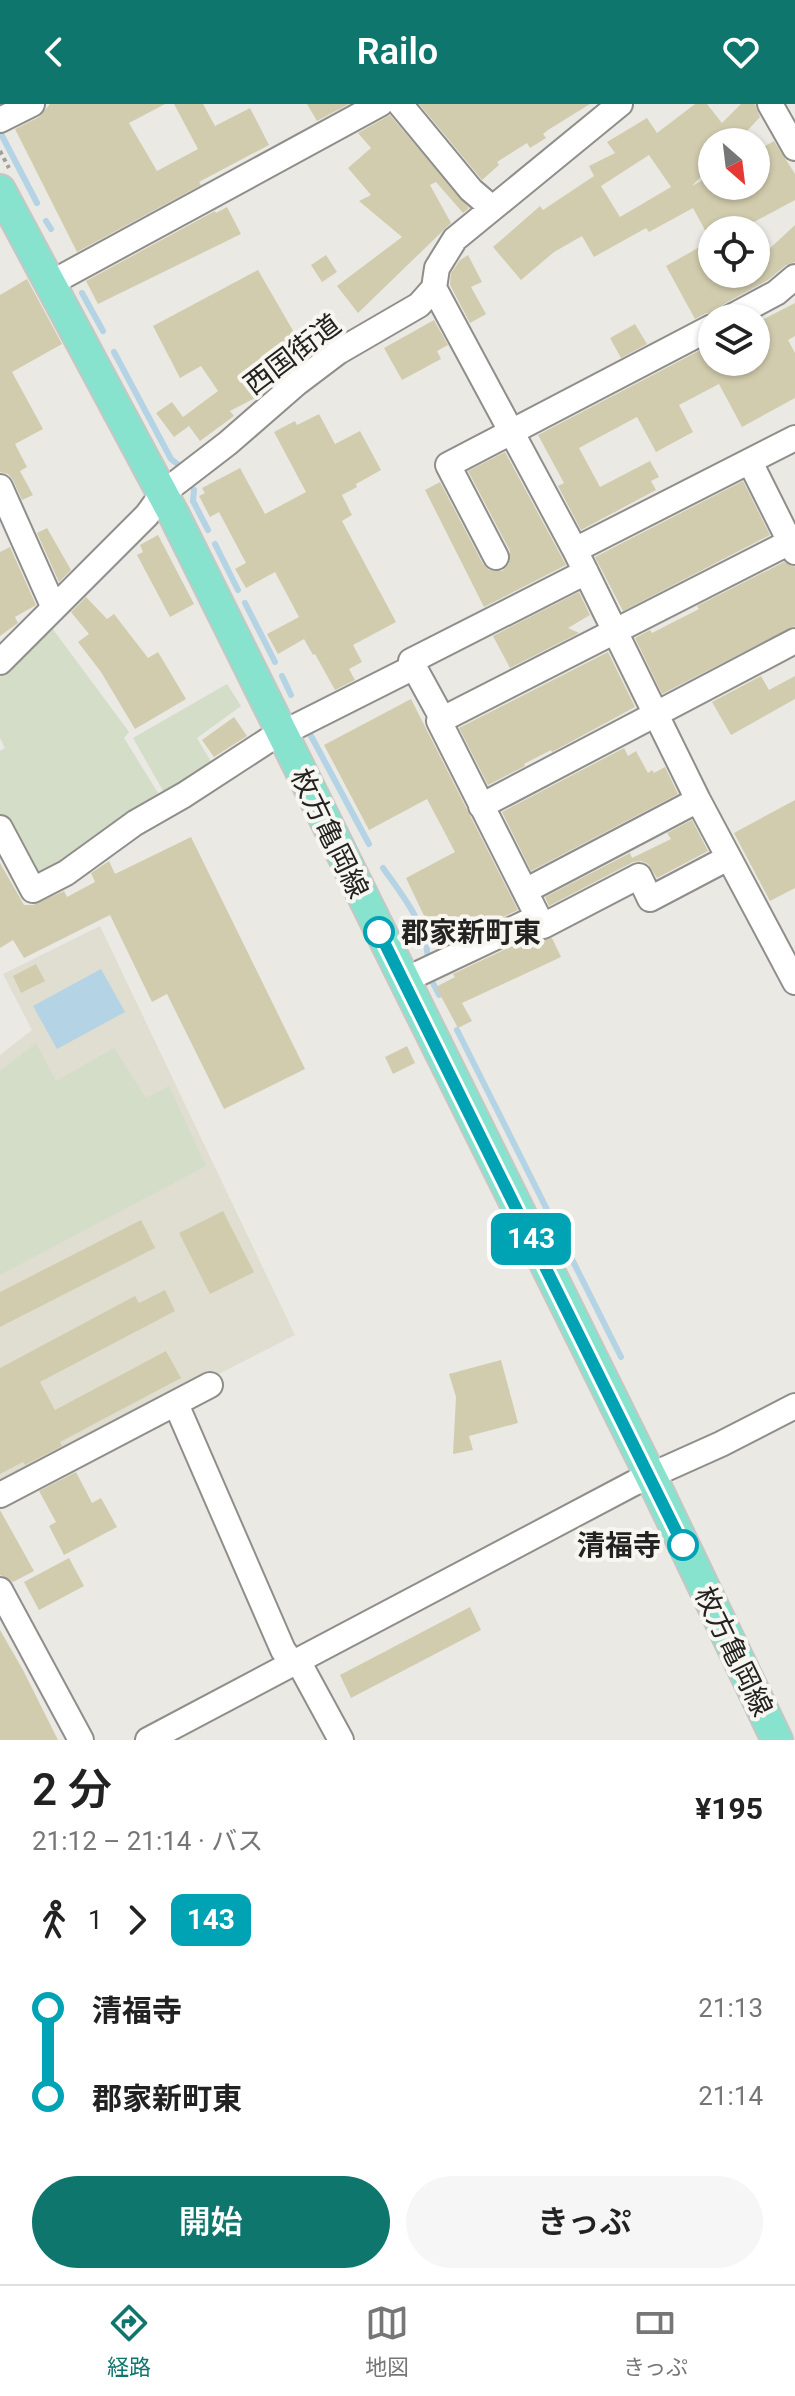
<!DOCTYPE html>
<html lang="ja">
<meta charset="utf-8">
<style>
body{margin:0;font-family:Roboto,"Noto Sans JP",sans-serif;background:#f6f6f6;color:#222;height:100vh;display:flex;flex-direction:column;font-size:30px;white-space:nowrap}
*{box-sizing:border-box;margin:0}
p{font-size:26px;color:#767676}
.icon{flex:none;width:44px;height:44px;fill:none;stroke:currentColor;stroke-width:2;stroke-linecap:round;stroke-linejoin:round}
.map{position:relative;height:1636px;overflow:hidden}
.details{display:flex;flex-direction:column;background:#fff;flex:1}
.details>*{flex:none}
.badge{padding:0 16px;border-radius:12px;font-size:28px;line-height:52px}
.needle{width:52px;rotate:152deg}
.tools{position:absolute;left:698px;top:24px;display:grid;gap:16px}
.tools a{display:grid;place-items:center;width:72px;height:72px;border-radius:50%;background:#fff;box-shadow:0 2px 6px #0004;font-size:40px}
.map>.badge{position:absolute;translate:-50% -50%;box-shadow:0 0 0 4px #fff}
.legs{display:flex;align-items:center;gap:12px;height:88px;padding:0 32px;font-size:26px}
.legs p{margin-inline-start:auto}
.overview{display:flex;align-items:center;justify-content:space-between;height:136px;padding:0 32px}
h1{font-size:44px;font-weight:600;line-height:60px}
.button{display:flex;gap:16px;margin-top:auto;padding:16px 32px}
.button a{flex:1;height:92px;border-radius:48px;background:#0f766e;color:#fff;font-size:32px;font-weight:600;line-height:92px;text-align:center}
.button a+a{background:#f6f6f6;color:#222}
ul{padding:0 32px;list-style:none}
li{display:flex;align-items:center;gap:28px;height:88px;font-size:30px}
li i{display:grid;place-items:center;width:12px;height:100%;margin:0 10px;background:currentColor}
li i::after{content:'';width:20px;height:20px;margin:-10px;border:6px solid;border-radius:50%;background:#fff}
li p{margin-inline-start:auto}
li:first-child i{background:linear-gradient(#0000 50%,currentColor 0)}
li:last-child i{background:linear-gradient(currentColor 50%,#0000 0)}
header{display:flex;justify-content:space-between;align-items:center;height:104px;padding:0 32px;background:#0f766e;color:#fff;font-size:36px;font-weight:600}
.tabs{display:flex;justify-content:space-around;align-items:center;height:112px;border-top:2px solid #e0e0e0;background:#fff;font-size:22px;color:#767676}
.tabs a{display:grid;justify-items:center;gap:4px}
.tabs .selected{color:#0f766e}
.map>svg:first-child{display:block}
.built{fill:#e0ded1}
.green{fill:#d4ddc8}
.water{fill:#b4d3e4}
.lines{fill:none;stroke-linecap:round;stroke-linejoin:round}
.stream{stroke:#b4d3e4;stroke-width:6}
.building{fill:#d2ccae;fill-rule:evenodd}
.minor-casing{stroke:#8f8e8a;stroke-width:28}
.major-casing{stroke:#c6c6c5;stroke-width:34}
.path{stroke:#9f9e9a;stroke-width:4;stroke-dasharray:4 4;stroke-linecap:butt}
.minor{stroke:#fff;stroke-width:24}
.major{stroke:#87e3cd;stroke-width:30}
.line-1-casing{stroke:#fff;stroke-width:18}
.line-1{stroke:#00a3b4;stroke-width:12}
.stop-1-dot{fill:#fff;stroke:#00a3b4;stroke-width:4}
.labels{text-anchor:middle;stroke-width:8;stroke-linejoin:round;paint-order:stroke}
.street-label{font-size:28px;fill:#242321;stroke:#f7f6f1}
.stop-label{font-size:28px;font-weight:bold;fill:#242321;stroke:#f7f6f1;text-anchor:start}
</style>
<header><svg class="icon" aria-label="back" viewBox="0 0 24 24"><path d="M15 5l-7 7 7 7"/></svg>Railo<svg class="icon" aria-label="heart" viewBox="0 0 24 24"><path d="M12 20l-8-8c-3-5 5-10 8-4 3-6 11-1 8 4z"/></svg></header>
<div class="map">
<svg width="795" height="1636" viewBox="0 0 795 1636">
<rect width="100%" height="100%" fill="#eae9e4"/>
<path class="built" d="M100 822 295 1231 0 1382V951L32 926 3 870Z"/>
<path class="green" d="M52 524 129 628 124 634 161 694 36 778 0 711V647L5 644 0 634V573Z
M227 580 241 602 197 634 214 663 166 692 133 634Z
M36 939 56 977 114 944 146 994 169 982 206 1062 0 1171V967Z"/>
<path class="water" d="M101 865 125 908 57 945 33 902Z"/>
<g class="lines">
<path class="stream" d="M0 28 37 99
M46 117 51 125
M82 189 103 227
M114 248 171 355 181 363
M194 386 193 397 208 426
M215 440 238 486
M245 499 275 558
M282 572 291 591
M310 630 369 740
M383 764C403 792 425 819 428 854
M430 873 439 891
M457 926 621 1253"/>
</g>
<path class="building" d="M50 0H165L129 19 157 67 198 45 174 0H203L215 22 250 4 269 41 199 78 201 81 77 148 15 25 39 13Z
M307 0H349L317 17Z
M419 0H590L548 26 543 30 546 34 530 44 527 39 497 58 499 61 482 76Z
M695 0H707L722 19 741 0H755L760 13 737 38H712V61L692 82 712 71V82H756V47L774 37 795 70V96L739 126H705L693 104 649 128 646 124 594 153 582 132 554 148 521 176 493 143 540 102 543 106 594 72 589 62 615 49 607 38 647 14 657 29ZM649 51 671 83 620 113 601 82Z
M390 11 469 104 463 109 436 78 430 81 451 119 358 209 337 182 402 133 359 97 371 91 348 64 371 44 358 29Z
M227 103 241 130 98 200 86 177 215 107 216 109Z
M795 121V158L786 161 768 176 722 201 715 209H706L695 215 666 162 712 136V170H756V154L766 148Z
M326 151 337 168 322 178 311 161Z
M468 151 482 178 471 183 486 210 470 219 450 181 451 169 460 156Z
M258 166 303 244 298 247 301 251 286 261 288 264 258 286 261 291 230 307 234 312 200 337 189 322 174 333 156 309 172 298 183 313 218 287 201 262 180 274 153 222Z
M27 175 62 240 12 268 43 325 15 340 27 363 20 367 33 391 22 396 13 376 8 370 0 368V191Z
M795 199V232L788 236 795 249V294L742 323 719 280 679 301 693 328 656 348 637 313 579 344 600 383 650 357 659 373 651 377 656 386 581 426 558 382 564 379 538 331 712 240V258H756V219Z
M434 216 448 241 437 247 441 255 402 276 384 244Z
M635 220 647 240 621 254 610 234Z
M319 310 335 340 360 327 381 366 356 380 357 383 342 391 352 411 342 417 396 518 353 541 362 558 349 565 355 576 335 586 315 550 313 551 304 535 278 550 267 530 299 513 275 468 246 484 235 465 246 459 219 408 210 413 199 392 205 389 202 384 240 364 265 410 306 388 274 328 295 317 297 321Z
M505 348 566 461 484 503 425 386 440 378 483 460 489 466 502 467 509 460 510 447 468 367Z
M743 377 770 431 623 507 595 453Z
M47 424 71 466 59 478 37 429Z
M158 431 194 500 170 513 137 451 143 448 140 441Z
M10 443 36 501 15 513 18 519 0 532V448Z
M784 458 795 463V522L662 590 635 534 650 526 652 529 699 505 697 502Z
M579 488 590 511 568 524 579 529 510 564 493 532Z
M86 493 107 515 114 510 148 554 158 548 186 595 135 625 101 568 78 538 89 530 71 508Z
M608 548 635 603 552 648 551 646 524 660 525 662 488 681 459 624Z
M761 572 769 586 795 572V595L731 631 712 598Z
M411 595 518 806 439 843 406 774 455 748 427 695 369 726 324 641Z
M234 613 247 632 214 653 202 636Z
M624 644 628 652 636 647 648 669 652 666 654 669 665 663 678 690 531 767 502 708Z
M795 696V784L770 797 734 729Z
M692 716 708 747 657 774 648 760 641 757 633 758 549 802 545 793 630 749 632 754 671 735 667 729Z
M191 733 305 965 224 1005 167 890 152 898 110 811 24 854 13 836 0 844V759L24 801H33L64 787 67 793 95 778 91 769 109 757 115 770Z
M533 832 542 837 552 834 561 853 462 899 472 917 458 924 436 883 455 873 453 870Z
M36 860 45 877 21 889 13 872Z
M407 942 415 959 393 970 385 953Z
M223 1107 254 1168 210 1190 179 1129Z
M141 1116 155 1144 0 1223V1188Z
M165 1186 175 1207 40 1278 55 1306 166 1247 181 1274 60 1338 62 1342 25 1361 23 1358 0 1370V1264L135 1192 139 1199Z
M501 1256 518 1319 469 1332 473 1346 453 1350 456 1293 449 1270Z
M76 1368 92 1399 101 1394 117 1423 64 1451 49 1422 56 1418 39 1387Z
M0 1406 34 1467 13 1478 0 1471Z
M69 1454 84 1482 39 1506 24 1478Z
M470 1503 481 1526 351 1594 340 1571Z
M0 1526 23 1566 58 1636H0Z"/>
<g class="lines">
<defs>
<path id="minor" d="M400 0 471 86 492 104
M770 0 795 44
M0 16 32 0
M51 179 380 0
M434 184 575 446 698 696 795 878
M729 214 776 189 795 173
M750 358 795 448
M0 383 54 504
M575 446 795 334
M496 453 448 361 712 223
M0 558 147 411 163 389 228 339 297 279 338 248 419 201 434 184 437 164 455 135 620 0
M414 563 443 616
M481 702 795 537
M0 724 33 786 66 769 135 719 184 691 267 637 414 563 411 557 586 468
M525 787 698 696
M538 813 543 822 639 772 650 795 728 754
M403 877 538 813 439 617 790 438
M176 1300 283 1546 293 1560
M0 1391 210 1281
M0 1486 81 1636
M298 1557 341 1636
M148 1636 634 1379 721 1340 795 1302"/>
<path id="major" d="M0 86 175 413 657 1385 777 1636"/>
</defs>
<use href="#minor" class="minor-casing"/>
<use href="#major" class="major-casing"/>
<path class="path" d="M0 47 9 64
M404 814 417 842"/>
<use href="#minor" class="minor"/>
<use href="#major" class="major"/>
</g>
<g class="lines">
<defs>
<path id="line-1" d="M379 828 683 1441"/>
</defs>
<use href="#line-1" class="line-1-casing"/>
<use href="#line-1" class="line-1"/>
</g>
<g class="stop-1-dot">
<circle cx="379" cy="828" r="14"/>
<circle cx="683" cy="1441" r="14"/>
</g>
<g class="labels">
<g class="street-label">
<text transform="translate(292 250) rotate(-37)" y="10">西国街道</text>
<text transform="translate(330 729) rotate(64)" y="10">枚方亀岡線</text>
<text transform="translate(734 1547) rotate(64)" y="10">枚方亀岡線</text>
</g>
<g class="stop-label">
<text x="401" y="838">郡家新町東</text>
<text x="661" y="1451" text-anchor="end">清福寺</text>
</g>
</g>
</svg>
<div class="tools">
<a><svg class="needle" viewBox="-14 -14 28 28"><path d="M0-13l5 13h-10z" fill="#e53935"/><path d="M0 13l5-13h-10z" fill="#767676"/></svg></a>
<a><svg class="icon" aria-label="locate" viewBox="0 0 24 24"><circle cx="12" cy="12" r="6"/><path d="M12 2v4M12 18v4M2 12h4M18 12h4"/></svg></a>
<a><svg class="icon" aria-label="layers" viewBox="0 0 24 24"><path d="M12 4l9 5-9 5-9-5zM3 14l9 5 9-5"/></svg></a>
</div>
<b class="badge" style="left:531px;top:1135px;background:#00a3b4;color:#fff">143</b>
</div>
<section class="details">
<div class="overview"><div><h1>2 分</h1><p>21:12 – 21:14 · バス</p></div><b>¥195</b></div>
<div class="legs"><svg class="icon" aria-label="walk" viewBox="0 0 24 24"><circle cx="13" cy="4" r="2"/><path d="M13 8l-2 6 4 7M11 14l-3 7M7 12l3-4h3l4 4"/></svg>1<svg class="icon" aria-label="forward" viewBox="0 0 24 24"><path d="M9 5l7 7-7 7"/></svg><b class="badge" style="background:#00a3b4;color:#fff">143</b></div>
<ul>
<li><i style="color:#00a3b4"></i><b>清福寺</b><p>21:13</p></li>
<li><i style="color:#00a3b4"></i><b>郡家新町東</b><p>21:14</p></li>
</ul>
<div class="button"><a>開始</a><a>きっぷ</a></div>
</section>
<nav class="tabs">
<a class="selected"><svg class="icon" aria-label="directions" viewBox="0 0 24 24"><path d="M12 3l9 9-9 9-9-9zM9 14v-3h6M13 9l2 2-2 2"/></svg>経路</a>
<a><svg class="icon" aria-label="map" viewBox="0 0 24 24"><path d="M3 6l6-2 6 2 6-2v14l-6 2-6-2-6 2zM9 4v14M15 6v14"/></svg>地図</a>
<a><svg class="icon" aria-label="tickets" viewBox="0 0 24 24"><path d="M3 7h18v10H3zM15 7v10"/></svg>きっぷ</a>
</nav>
